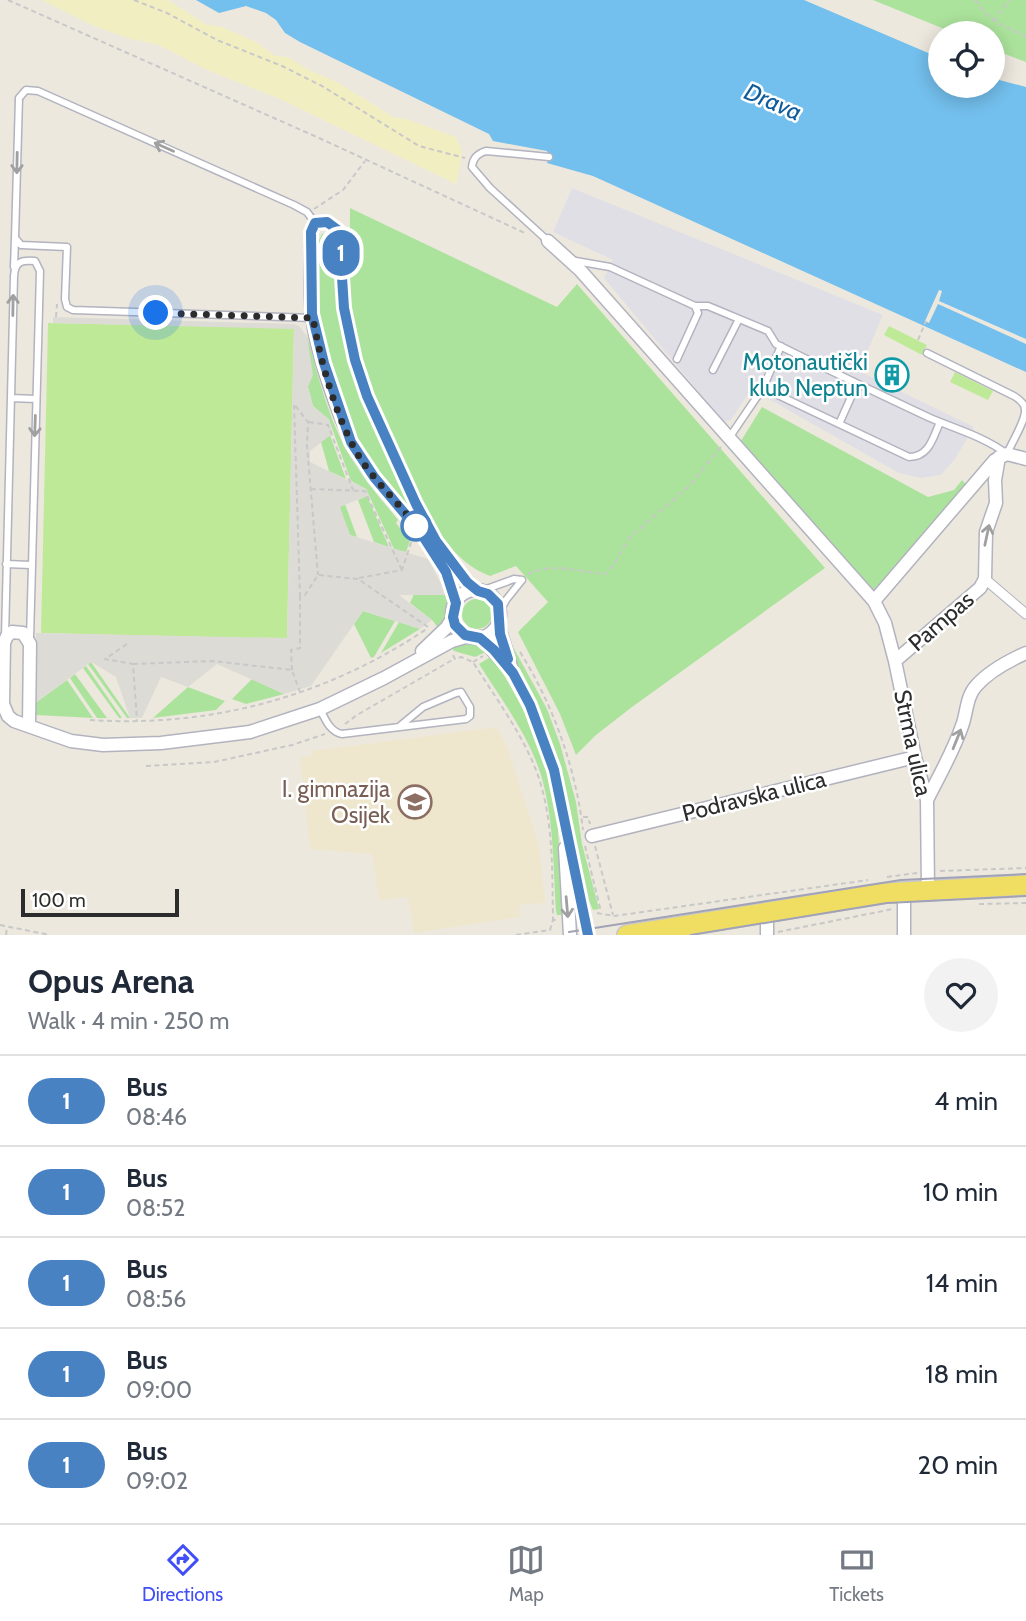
<!DOCTYPE html>
<meta charset="utf-8">
<style>
body{margin:0;font-family:Cabin,sans-serif;background:#f2f2f3;color:#1f2937;height:100vh;display:flex;flex-direction:column;font-size:26px;white-space:nowrap}
*{box-sizing:border-box;margin:0}
p{font-size:23px;color:#747a83}
.icon{flex:none;width:38px;height:38px;fill:none;stroke:currentColor;stroke-width:2;stroke-linecap:round;stroke-linejoin:round}
.map{position:relative;height:935px;overflow:hidden}
.sheet{display:flex;flex-direction:column;background:#fff;flex:1}
.sheet>*{flex:none}
.badge{padding:0 14px;border-radius:23px;font-size:24px;line-height:46px}
.controls{position:absolute;left:928px;top:21px;display:grid;gap:14px}
.controls a{display:grid;place-items:center;width:77px;height:77px;border-radius:50%;background:#fff;box-shadow:0 4px 18px #0003;font-size:35px}
.scale{position:absolute;left:21px;bottom:18px;width:158px;box-sizing:border-box;padding-left:7px;border:4px solid #2c2c2c;border-top:0;font-size:19px;line-height:24px;white-space:nowrap;color:#2c2c2c;-webkit-text-stroke:5px #fff;paint-order:stroke}
.you{position:absolute;width:35px;height:35px;margin:-18px;border:5px solid #fff;border-radius:50%;background:#1a73e8;box-shadow:0 0 0 10px #1a73e833}
.map>.badge{position:absolute;translate:-50% -50%;box-shadow:0 0 0 4px #fff}
.round{display:grid;place-items:center;flex:none;width:74px;height:74px;border-radius:37px;background:#f2f2f3}
.summary{display:flex;align-items:center;justify-content:space-between;height:119px;padding:0 28px}
h1{font-size:33px;font-weight:800;line-height:52px}
ul{padding:0;list-style:none}
li{display:flex;align-items:center;gap:21px;height:91px;padding:0 28px;border-top:2px solid #e0e1e3}
li div{flex:1}
li b{display:block;font-size:26px}
li em{font-style:normal}
li .badge{min-width:77px;font-weight:700;text-align:center}
.dock{display:flex;justify-content:space-around;align-items:center;height:98px;border-top:2px solid #e0e1e3;background:#fff;font-size:19px;color:#747a83}
.dock a{display:grid;justify-items:center;gap:4px}
.dock .selected{color:#414ff7}
.map>svg:first-child{display:block}
.industrial{fill:#e1dfe6}
.education{fill:#eee7ce}
.green{fill:#ace39c}
.sand{fill:#f1efc2}
.pitch{fill:#beea98}
.plaza{fill:#dddbd5}
.water{fill:#73bfed}
.pier{fill:#ede8de}
.lines{fill:none;stroke-linecap:round;stroke-linejoin:round}
.service-casing{stroke:#b2b3bf;stroke-width:9}
.pedestrian-casing{stroke:#b2b3bf;stroke-width:11}
.minor-casing{stroke:#b2b3bf;stroke-width:15}
.primary-casing{stroke:#c8c8c8;stroke-width:22}
.path{stroke:#c8c8c8;stroke-width:2;stroke-dasharray:5 3.5;stroke-linecap:butt}
.service{stroke:#fff;stroke-width:6}
.pedestrian{stroke:#fff;stroke-width:9}
.minor{stroke:#fff;stroke-width:12}
.primary{stroke:#efde62;stroke-width:19}
.tram{stroke:#a1a2b6;stroke-width:2}
.oneway{stroke:#a0a0a0}
.line-casing{stroke:#fff;stroke-width:16}
.line{stroke:#4982c3;stroke-width:10}
.walk{stroke:#2c2c2c;stroke-width:7;stroke-dasharray:0 12.6}
.stop-dot{fill:#fff;stroke:#4982c3;stroke-width:3.5}
.labels{text-anchor:middle;stroke-width:5;stroke-linejoin:round;paint-order:stroke}
.culture-label{font-size:23px;fill:#0d838f;stroke:#fff;text-anchor:end}
.street-label{font-size:23px;fill:#2c2c2c;stroke:#fff}
.education-label{font-size:23px;fill:#785e54;stroke:#fff;text-anchor:end}
.water-label{font-size:24px;font-style:italic;fill:#0f5c9c;stroke:#fff}
</style>
<div class="map">
<svg width="1026" height="935" viewBox="0 0 1026 935">
<rect width="100%" height="100%" fill="#ede8de"/>
<path class="industrial" d="M572 188 883 315 859 371 974 427 955 459 941 475 921 478 899 473 751 389 731 420 723 421 604 278 613 260 553 232Z"/>
<path class="education" d="M497 727 508 749 539 845 545 903 519 905 520 917 414 933 408 897 379 900 372 854 310 849 300 758 312 756 311 751Z"/>
<path class="green" d="M873 0H1026V62L992 49V33H954Z
M350 208 557 307 577 284 825 568 632 707 596 735 576 755 560 714 518 632 548 602 516 566 490 576C471 569 457 556 445 540 430 522 420 496 410 474 389 430 364 385 355 336 348 294 350 251 350 208Z
M330 233 334 234 341 308 411 506 407 508C388 484 367 461 354 433 335 393 299 272 322 234Z
M307 336C319 379 330 426 355 464 367 484 384 502 398 520L396 523 410 541 406 552 394 549 366 489 351 481 329 420 313 406 308 387Z
M762 407 928 497 954 490 962 480 968 486 898 567 873 590 739 444Z
M330 435 346 479 329 471 321 442Z
M367 496 389 547 374 542 358 500Z
M345 504 357 537 350 535 339 507Z
M414 594 447 595V615L440 630 432 620 410 603Z
M462 614a15 15 0 1 1 30 0a15 15 0 1 1-30 0Z
M363 611 395 621 374 657 371 658 354 624Z
M399 622 420 629 381 653Z
M461 642 476 644 488 651 475 657 454 651 451 646Z
M509 643 512 645 547 709 560 744 576 802 582 844 599 909 593 910 586 894 578 866 568 805 550 740Z
M492 656C521 702 549 752 556 808 560 843 560 880 562 915H557L556 911C553 865 554 816 540 772 527 733 501 699 479 664Z
M91 662 130 718H127L88 664Z
M86 666 122 718H119L83 668Z
M75 674 107 718H97L70 678Z
M252 679 284 694 246 704 232 699Z
M67 680 93 718 36 715 34 704Z
M188 687 225 701 216 710 153 718Z"/>
<path class="sand" d="M42 0H168L205 24 222 27 256 42 275 56 288 57 309 70 337 82 393 117 406 119 456 137 462 152 456 184 280 99 205 69 159 45 131 39 94 26Z"/>
<path class="pitch" d="M48 323 294 328 287 639 41 633Z
M889 326 927 345 922 355 884 335Z
M955 372 993 391 988 400 950 382Z"/>
<path class="plaza" d="M53 317 294 324 299 326 307 336 313 375 308 387 313 406 329 419 333 433 310 451V462L366 489 369 495 340 507 350 535 428 559 447 595H399L432 620 420 629 363 611 311 686 284 694 217 664 188 687 161 677 142 718H130L116 677 91 662 34 704 36 633 287 638 294 329 53 323Z"/>
<path class="water" d="M196 0H804L940 58V86H992V78L1026 87V372L593 176 547 163 549 157 547 151 493 141 489 134 300 42 285 33 276 20 266 13 246 6 219 13Z"/>
<path class="pier" d="M939 290 942 291 939 301 1026 339V344L938 304 929 323 925 321Z"/>
<g class="lines">
<defs>
<path id="service" d="M548 241 490 188 472 167C473 158 477 154 486 151L549 157
M570 260 610 267 695 306H708L768 331 776 344C826 369 877 393 928 417 955 429 983 436 1007 454 1011 444 1026 420 1025 410 1025 403 1019 399 1014 396L927 353
M14 267 15 238
M313 318 73 310 67 307 65 299 67 247 21 245 15 238 19 98 26 90 38 91 294 205 307 212 315 223
M677 359 698 313 695 306
M713 370 739 319
M763 388 909 457C929 457 933 438 940 422
M11 398 36 399
M839 424 857 384
M729 438 763 388 781 346
M6 564 31 565
M481 591 514 579 522 580
M500 611 506 600 522 580
M5 637 14 276C15 261 22 260 35 261L40 271 30 639
M320 709C325 719 330 732 342 734L466 719 470 716V707L461 692 456 693 423 707 400 726"/>
<path id="pedestrian" d="M985 579 1026 614"/>
<path id="minor" d="M548 241 580 270 874 601 885 623 895 661 915 757 927 800 928 889
M452 614a24 24 0 1 1 48 0a24 24 0 1 1-48 0Z
M874 601 995 460 1007 454 1026 459
M456 602C443 546 397 510 365 465 343 433 315 351 312 313 309 286 311 259 311 232L315 223 327 222 339 231 344 308 355 360 367 396 427 527 459 574 478 591
M498 624 513 673 530 705 554 770 588 935
M480 637 506 665
M422 651 447 627 453 617
M895 661 980 588 985 579 986 532 996 503 995 480 999 457
M29 725 30 644 23 633 12 632 7 636 4 643 3 704 8 716 14 721 71 741 103 745 161 743 250 732 320 709 384 678 452 641 469 636
M927 800C939 776 953 752 962 726 967 713 966 697 976 686 989 671 1008 661 1026 653
M592 836 915 757
M565 848 570 935
M904 891V935
M767 935V911"/>
<path id="primary" d="M627 935 886 893 1026 885"/>
</defs>
<use href="#service" class="service-casing"/>
<use href="#pedestrian" class="pedestrian-casing"/>
<use href="#minor" class="minor-casing"/>
<use href="#primary" class="primary-casing"/>
<path class="path" d="M8 0 319 138 527 234
M134 0 167 13 217 40 282 66 322 86 419 146 465 158
M975 0C990 22 1003 26 1026 36
M995 22 997 15 1010 0
M314 209 343 190 365 161
M56 317 57 304
M918 340 926 321
M309 422 328 425 353 490
M311 489 365 491 402 570
M528 574C553 562 579 572 605 574L614 565 629 538 688 487 721 447
M359 578 402 570 412 540
M300 597 294 404 308 422 307 446 318 575
M127 644 105 659 133 664 137 721
M520 652C553 704 576 769 583 830
M453 655 455 659 461 657 473 662C495 697 521 732 536 770 554 818 552 870 553 920
M473 662 483 656
M133 664 213 661 292 670 300 692
M292 670 291 650 300 648V597L305 595 318 575 358 579 428 627
M90 720C211 728 328 696 428 628
M345 724 357 715 454 659
M146 766 214 762 292 745 325 734
M583 817H588L590 824
M585 846 601 912
M595 846 613 915
M940 871 1026 868
M887 877 917 873
M979 904 1026 903
M597 913 614 916 868 880
M0 925 50 935
M778 932 893 909
M6 935 7 928
M516 935 550 930 553 920H557"/>
<use href="#service" class="service"/>
<use href="#pedestrian" class="pedestrian"/>
<use href="#minor" class="minor"/>
<use href="#primary" class="primary"/>
<path class="tram" d="M569 932 901 880 1026 874
M691 935 887 903 1026 896"/>
</g>
<defs><path id="oneway-shaft" d="M-6 0H5M1.5-3L5.5 0L1.5 3" fill="none" stroke-width="1.6" stroke-linecap="round" stroke-linejoin="round" transform="scale(1.75)"/></defs>
<g class="oneway">
<use href="#oneway-shaft" transform="translate(164 147) rotate(-156)"/>
<use href="#oneway-shaft" transform="translate(17 163) rotate(91)"/>
<use href="#oneway-shaft" transform="translate(13 305) rotate(-89)"/>
<use href="#oneway-shaft" transform="translate(35 426) rotate(92)"/>
<use href="#oneway-shaft" transform="translate(987 535) rotate(-78)"/>
<use href="#oneway-shaft" transform="translate(957 739) rotate(-68)"/>
<use href="#oneway-shaft" transform="translate(567 907) rotate(85)"/>
</g>
<g class="lines">
<defs>
<path id="line" d="M508 659 500 634 498 604 488 594 478 591 467 582 436 541 416 504 367 396 355 360 344 308 339 231 327 222 315 223 311 232 312 314 324 363 351 442 374 477 421 533 446 572 456 603 453 617 455 625 465 635 480 638 494 650 513 673 530 705 554 770 588 935"/>
</defs>
<use href="#line" class="line-casing"/>
<use href="#line" class="line"/>
<path class="walk" d="M156 313 313 318C321 364 338 426 364 464 380 486 400 505 416 526"/>
</g>
<defs>
<symbol id="building-ring" viewBox="-11 -11 22 22"><circle r="9.5" fill="#fff" stroke="#0f9aa8" stroke-width="1.5"/><path d="M-4-6H4V6H1V3H-1V6H-4ZM-2.5-4.3h1.7v1.8h-1.7ZM.8-4.3h1.7v1.8H.8ZM-2.5-1h1.7V.8h-1.7ZM.8-1h1.7V.8H.8Z" fill="#0f9aa8"/></symbol>
<symbol id="school-ring" viewBox="-11 -11 22 22"><circle r="9.5" fill="#fff" stroke="#8d6e63" stroke-width="1.5"/><path d="M0-5L7-2L0 1L-7-2ZM-4 1L0 2.5L4 1V4Q0 6-4 4Z" fill="#8d6e63"/></symbol>
</defs>
<g fill-rule="evenodd">
<use href="#building-ring" x="873" y="356" width="38" height="38"/>
<use href="#school-ring" x="396" y="783" width="38" height="38"/>
</g>
<circle class="stop-dot" cx="416" cy="526" r="14"/>
<g class="labels">
<g class="culture-label">
<text x="868" y="370">Motonautički<tspan x="868" dy="26">klub Neptun</tspan></text>
</g>
<g class="street-label">
<text transform="translate(941 621) rotate(-41)" y="8">Pampas</text>
<text transform="translate(913 743) rotate(78)" y="8">Strma ulica</text>
<text transform="translate(754 796) rotate(-14)" y="8">Podravska ulica</text>
</g>
<g class="education-label">
<text x="390" y="797">I. gimnazija<tspan x="390" dy="26">Osijek</tspan></text>
</g>
<g class="water-label">
<text transform="translate(773 102) rotate(23)" y="8">Drava</text>
</g>
</g>
</svg>
<div class="controls">
<a><svg class="icon" aria-label="locate" viewBox="0 0 24 24"><circle cx="12" cy="12" r="6"/><path d="M12 2v4M12 18v4M2 12h4M18 12h4"/></svg></a>
</div>
<div class="scale">100 m</div>
<div class="you" style="left:156px;top:313px"></div>
<b class="badge" style="left:341px;top:253px;background:#4982c3;color:#fff">1</b>
</div>
<section class="sheet">
<div class="summary"><div><h1>Opus Arena</h1><p>Walk · 4 min · 250 m</p></div><a class="round"><svg class="icon" aria-label="heart" viewBox="0 0 24 24"><path d="M12 20l-8-8c-3-5 5-10 8-4 3-6 11-1 8 4z"/></svg></a></div>
<ul>
<li><span class="badge" style="background:#4982c3;color:#fff">1</span><div><b>Bus</b><p>08:46</p></div><em>4 min</em></li>
<li><span class="badge" style="background:#4982c3;color:#fff">1</span><div><b>Bus</b><p>08:52</p></div><em>10 min</em></li>
<li><span class="badge" style="background:#4982c3;color:#fff">1</span><div><b>Bus</b><p>08:56</p></div><em>14 min</em></li>
<li><span class="badge" style="background:#4982c3;color:#fff">1</span><div><b>Bus</b><p>09:00</p></div><em>18 min</em></li>
<li><span class="badge" style="background:#4982c3;color:#fff">1</span><div><b>Bus</b><p>09:02</p></div><em>20 min</em></li>
</ul>
</section>
<nav class="dock">
<a class="selected"><svg class="icon" aria-label="directions" viewBox="0 0 24 24"><path d="M12 3l9 9-9 9-9-9zM9 14v-3h6M13 9l2 2-2 2"/></svg>Directions</a>
<a><svg class="icon" aria-label="map" viewBox="0 0 24 24"><path d="M3 6l6-2 6 2 6-2v14l-6 2-6-2-6 2zM9 4v14M15 6v14"/></svg>Map</a>
<a><svg class="icon" aria-label="tickets" viewBox="0 0 24 24"><path d="M3 7h18v10H3zM15 7v10"/></svg>Tickets</a>
</nav>
